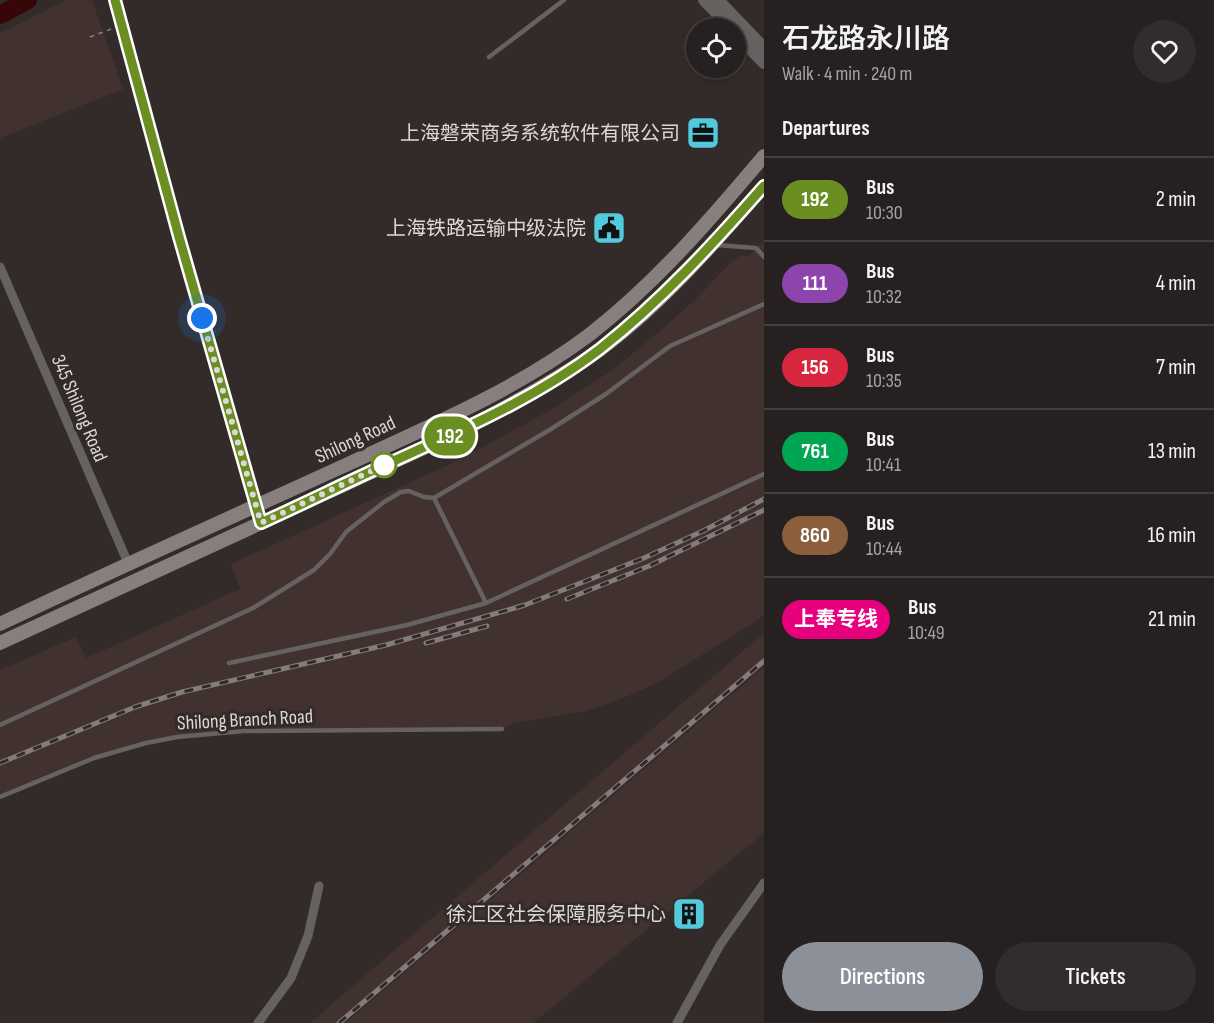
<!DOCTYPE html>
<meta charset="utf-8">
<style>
body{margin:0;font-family:"Sofia Sans Condensed","Noto Sans SC",sans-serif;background:#322d2d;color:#f1f3f6;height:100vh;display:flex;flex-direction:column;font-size:22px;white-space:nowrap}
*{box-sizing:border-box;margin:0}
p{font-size:20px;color:#a4a3a5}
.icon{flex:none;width:33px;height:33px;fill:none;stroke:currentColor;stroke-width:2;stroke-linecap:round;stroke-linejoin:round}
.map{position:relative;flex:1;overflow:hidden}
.side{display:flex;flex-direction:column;background:#262020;width:450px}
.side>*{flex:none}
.badge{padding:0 12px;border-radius:20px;font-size:21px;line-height:39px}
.buttons{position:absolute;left:686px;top:18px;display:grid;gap:12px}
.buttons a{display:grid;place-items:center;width:60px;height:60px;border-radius:50%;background:#262020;box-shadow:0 3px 9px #0003,0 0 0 2px #423e3e;font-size:30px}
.you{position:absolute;width:30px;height:30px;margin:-15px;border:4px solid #fff;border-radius:50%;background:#1a73e8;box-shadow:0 0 0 9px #1a73e833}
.map>.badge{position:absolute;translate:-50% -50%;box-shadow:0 0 0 3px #fff}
h2{padding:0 18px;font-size:22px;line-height:54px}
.round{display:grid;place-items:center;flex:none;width:63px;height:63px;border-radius:32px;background:#322d2d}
.head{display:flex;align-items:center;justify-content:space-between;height:102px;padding:0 18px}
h1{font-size:28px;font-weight:600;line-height:45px}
.primary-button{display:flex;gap:12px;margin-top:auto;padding:12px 18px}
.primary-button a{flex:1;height:69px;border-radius:36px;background:#8c9099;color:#fff;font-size:24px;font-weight:600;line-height:69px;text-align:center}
.primary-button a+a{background:#322d2d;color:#f1f3f6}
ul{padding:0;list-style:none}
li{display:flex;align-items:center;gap:18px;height:84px;padding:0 18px;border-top:2px solid #423e3e}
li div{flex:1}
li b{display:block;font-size:22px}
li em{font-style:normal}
li .badge{min-width:66px;font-weight:700;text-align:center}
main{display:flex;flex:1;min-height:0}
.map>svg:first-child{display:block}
.built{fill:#413230}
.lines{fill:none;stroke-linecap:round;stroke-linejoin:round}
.river{stroke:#360608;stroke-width:18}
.path{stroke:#898281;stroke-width:1.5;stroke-dasharray:4.5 4.5;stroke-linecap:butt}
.service{stroke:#666261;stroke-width:4.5}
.minor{stroke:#666261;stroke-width:9}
.tertiary{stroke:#666261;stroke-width:12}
.secondary{stroke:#867f7e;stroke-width:14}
.rail-casing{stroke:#837c7b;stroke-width:5}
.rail{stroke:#332b2a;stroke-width:3;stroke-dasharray:9;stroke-linecap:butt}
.line-casing{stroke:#fff;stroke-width:14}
.line{stroke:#6b8e23;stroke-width:9}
.walk{stroke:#ddd7d7;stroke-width:6;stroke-dasharray:0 10.8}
.stop-dot{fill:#fff;stroke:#6b8e23;stroke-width:3}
.labels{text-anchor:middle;stroke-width:6;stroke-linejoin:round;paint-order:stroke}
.poi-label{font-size:20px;fill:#ddd7d7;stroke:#332b2a;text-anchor:end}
.street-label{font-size:20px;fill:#ddd7d7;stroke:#332b2a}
</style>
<main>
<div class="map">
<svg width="764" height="1023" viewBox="0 0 764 1023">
<rect width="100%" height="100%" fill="#332b2a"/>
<path class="built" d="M66 0H92L123 89 0 138V33Z
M764 240V615L758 620 657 683 618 700 586 711 515 723 502 729 210 733 119 750 0 797V670L76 637 86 658 240 589 231 564 457 461 549 411 614 369 655 335 694 301 730 263 741 255 749 256Z
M764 633V665L343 1023H310Z
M764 667V833L533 1023H345Z"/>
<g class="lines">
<path class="river" d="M0 15 28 0"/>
<path class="path" d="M90 37 111 29"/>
<path class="service" d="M489 57 564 0
M717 245 756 248 764 257
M434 498 551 429 606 394 670 346 764 304
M229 663 407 625 486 603 764 474
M0 725 253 608 314 570 330 554 346 532 384 502 401 492 409 491 424 497 434 498 486 603
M0 797 94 758 146 743 177 737 244 731 502 729"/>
<path class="minor" d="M115 0 179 237 261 523
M0 267 128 563
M258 1023 291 978 308 936 319 886
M677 1023 720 945 764 883"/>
<path class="tertiary" d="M704 0 731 28
M718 0 764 48
M735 33 764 63"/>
<path class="secondary" d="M0 624C115 569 232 517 348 464 430 426 516 390 589 335 656 283 710 220 764 156
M0 643 463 430C509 406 555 381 598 351 661 305 713 244 764 186"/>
<defs>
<path id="rail" d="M567 599 649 566 764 510
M426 643 487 626
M0 763 135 707 182 692 386 645 525 605 644 558 703 531 764 499
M339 1023 764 661"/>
</defs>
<use href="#rail" class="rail-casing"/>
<use href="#rail" class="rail"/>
</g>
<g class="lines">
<defs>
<path id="line" d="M115 0 179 237 261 523C303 504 343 484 385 465 459 431 535 399 600 349 661 301 713 244 764 186"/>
</defs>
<use href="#line" class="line-casing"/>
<use href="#line" class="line"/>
<path class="walk" d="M202 318 261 523 384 465"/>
</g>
<defs>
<symbol id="office-square" viewBox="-11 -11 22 22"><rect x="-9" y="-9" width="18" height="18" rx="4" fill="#53cadc" stroke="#332b2a"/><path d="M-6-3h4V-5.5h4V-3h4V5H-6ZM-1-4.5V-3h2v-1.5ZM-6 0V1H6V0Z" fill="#111"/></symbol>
<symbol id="civic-square" viewBox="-11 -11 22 22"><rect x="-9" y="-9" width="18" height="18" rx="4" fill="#53cadc" stroke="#332b2a"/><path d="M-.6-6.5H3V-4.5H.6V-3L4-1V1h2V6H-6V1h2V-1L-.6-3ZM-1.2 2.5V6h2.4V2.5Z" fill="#111"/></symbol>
<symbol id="building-square" viewBox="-11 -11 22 22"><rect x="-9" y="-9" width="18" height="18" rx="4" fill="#53cadc" stroke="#332b2a"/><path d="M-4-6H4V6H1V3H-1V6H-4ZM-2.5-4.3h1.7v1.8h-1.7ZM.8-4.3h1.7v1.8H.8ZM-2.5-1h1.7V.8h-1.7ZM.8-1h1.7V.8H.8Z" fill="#111"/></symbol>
</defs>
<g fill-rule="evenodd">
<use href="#office-square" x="684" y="114" width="38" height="38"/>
<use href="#civic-square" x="590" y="209" width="38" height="38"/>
<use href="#building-square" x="670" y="895" width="38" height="38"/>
</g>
<circle class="stop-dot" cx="384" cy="465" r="12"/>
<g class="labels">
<g class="poi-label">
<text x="680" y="140">上海磐荣商务系统软件有限公司</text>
<text x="586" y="235">上海铁路运输中级法院</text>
<text x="666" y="921">徐汇区社会保障服务中心</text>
</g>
<g class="street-label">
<text transform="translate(80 408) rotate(67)" y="7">345 Shilong Road</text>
<text transform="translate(355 439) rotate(-25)" y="7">Shilong Road</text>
<text transform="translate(245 719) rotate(-3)" y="7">Shilong Branch Road</text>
</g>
</g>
</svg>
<div class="buttons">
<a><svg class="icon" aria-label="locate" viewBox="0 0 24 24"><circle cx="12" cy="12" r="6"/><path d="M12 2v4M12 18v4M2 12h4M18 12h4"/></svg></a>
</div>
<div class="you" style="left:202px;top:318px"></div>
<b class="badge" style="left:450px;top:436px;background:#6b8e23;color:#fff">192</b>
</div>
<section class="side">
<div class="head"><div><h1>石龙路永川路</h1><p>Walk · 4 min · 240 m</p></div><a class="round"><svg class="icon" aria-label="heart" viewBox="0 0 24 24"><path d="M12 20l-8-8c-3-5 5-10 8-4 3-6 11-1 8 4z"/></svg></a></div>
<h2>Departures</h2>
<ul>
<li><span class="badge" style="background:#6b8e23;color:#fff">192</span><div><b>Bus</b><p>10:30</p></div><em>2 min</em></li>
<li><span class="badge" style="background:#8e44ad;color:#fff">111</span><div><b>Bus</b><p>10:32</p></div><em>4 min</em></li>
<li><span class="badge" style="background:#d7263d;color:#fff">156</span><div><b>Bus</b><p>10:35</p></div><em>7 min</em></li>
<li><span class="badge" style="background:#00a651;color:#fff">761</span><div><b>Bus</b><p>10:41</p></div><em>13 min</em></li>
<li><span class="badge" style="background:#8b5e3c;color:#fff">860</span><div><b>Bus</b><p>10:44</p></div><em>16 min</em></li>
<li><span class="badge" style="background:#e6007e;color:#fff">上奉专线</span><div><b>Bus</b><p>10:49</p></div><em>21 min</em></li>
</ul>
<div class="primary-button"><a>Directions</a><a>Tickets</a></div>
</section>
</main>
